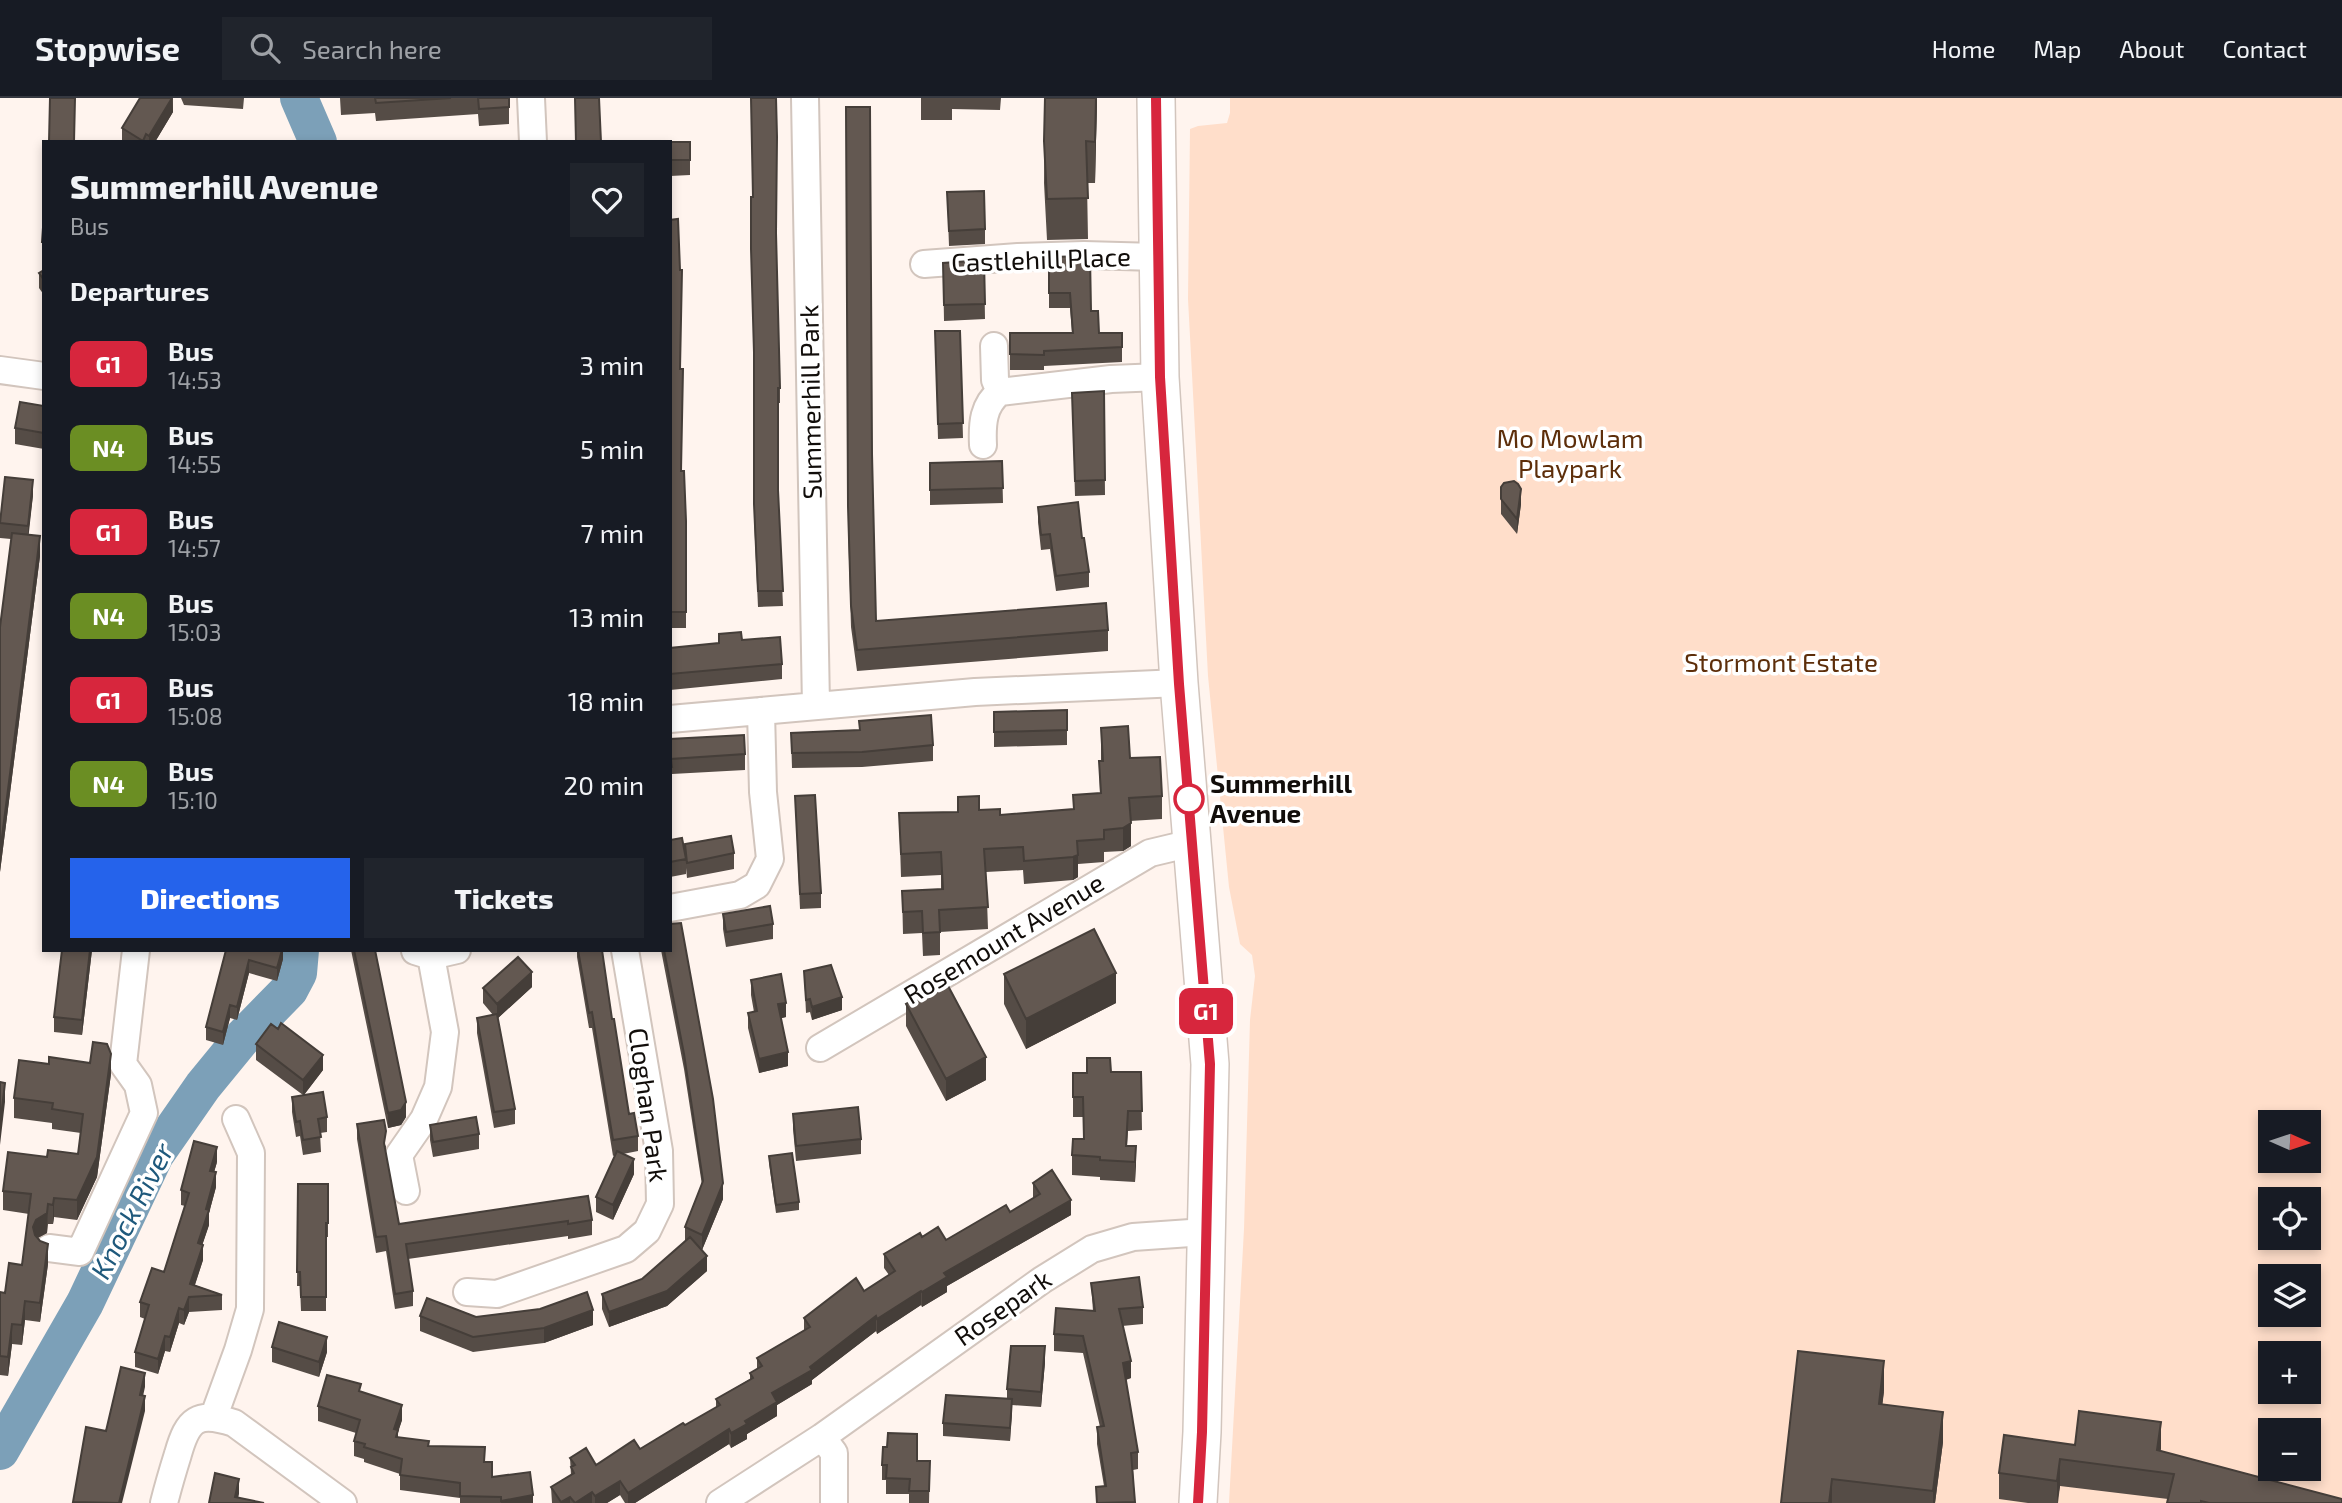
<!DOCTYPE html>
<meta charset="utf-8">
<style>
body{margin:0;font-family:"Exo 2",sans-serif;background:#20242c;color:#f1f3f6;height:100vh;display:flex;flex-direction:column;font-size:26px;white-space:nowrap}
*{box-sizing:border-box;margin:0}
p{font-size:23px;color:#9ea1a6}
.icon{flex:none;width:38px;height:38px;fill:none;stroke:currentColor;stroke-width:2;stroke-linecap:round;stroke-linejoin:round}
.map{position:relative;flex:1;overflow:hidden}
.details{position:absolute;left:42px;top:42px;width:630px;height:812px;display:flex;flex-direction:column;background:#171b24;border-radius:0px;box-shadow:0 4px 10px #0003}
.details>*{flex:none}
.badge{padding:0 14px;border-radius:10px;font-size:24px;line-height:46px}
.needle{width:46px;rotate:93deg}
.fabs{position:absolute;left:2258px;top:1012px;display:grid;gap:14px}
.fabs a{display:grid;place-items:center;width:63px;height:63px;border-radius:0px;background:#171b24;box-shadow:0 4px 10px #0003;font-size:35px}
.map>.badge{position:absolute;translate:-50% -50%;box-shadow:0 0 0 4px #fff}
h2{padding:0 28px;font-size:26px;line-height:63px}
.round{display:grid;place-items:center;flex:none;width:74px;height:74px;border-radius:0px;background:#20242c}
.overview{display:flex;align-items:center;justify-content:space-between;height:119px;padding:0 28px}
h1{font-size:33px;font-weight:800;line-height:52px}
.primary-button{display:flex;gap:14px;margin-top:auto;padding:14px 28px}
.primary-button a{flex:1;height:80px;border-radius:0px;background:#2563eb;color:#fff;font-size:28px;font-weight:800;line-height:80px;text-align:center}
.primary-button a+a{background:#20242c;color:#f1f3f6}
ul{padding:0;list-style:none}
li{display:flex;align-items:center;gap:21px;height:84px;padding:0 28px}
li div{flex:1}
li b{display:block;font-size:26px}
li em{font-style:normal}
li .badge{min-width:77px;font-weight:700;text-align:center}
header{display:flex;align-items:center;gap:42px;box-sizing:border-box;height:98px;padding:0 35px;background:#171b24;border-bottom:2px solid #363941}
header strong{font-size:33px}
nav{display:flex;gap:38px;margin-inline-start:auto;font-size:24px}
.search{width:490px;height:63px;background:#20242c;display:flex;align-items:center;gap:18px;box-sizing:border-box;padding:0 24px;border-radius:0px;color:#9ea1a6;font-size:26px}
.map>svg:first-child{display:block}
.green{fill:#ffdeca;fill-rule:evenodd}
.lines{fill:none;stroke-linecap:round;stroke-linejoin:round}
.river{stroke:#7ca0b8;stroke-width:38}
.minor-casing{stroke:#d2c5bd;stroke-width:30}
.highway-casing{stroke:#d2c5bd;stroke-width:40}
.minor{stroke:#fff;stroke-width:26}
.highway{stroke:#fff;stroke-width:37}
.wall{fill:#554c46}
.shaded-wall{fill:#453e39}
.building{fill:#635851;stroke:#453e39;stroke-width:2}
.line-casing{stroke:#fff;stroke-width:16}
.line{stroke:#d7263d;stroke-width:10}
.stop-dot{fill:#fff;stroke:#d7263d;stroke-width:3.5}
.labels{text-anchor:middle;stroke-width:7;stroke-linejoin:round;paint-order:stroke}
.street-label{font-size:26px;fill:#110d0a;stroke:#fff}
.park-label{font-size:26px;fill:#5d2e0a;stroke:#fff}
.stop-label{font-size:26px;font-weight:bold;fill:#110d0a;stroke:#fff;text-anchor:start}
.water-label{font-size:28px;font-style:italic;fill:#1e597c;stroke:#fff}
</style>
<header>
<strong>Stopwise</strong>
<div class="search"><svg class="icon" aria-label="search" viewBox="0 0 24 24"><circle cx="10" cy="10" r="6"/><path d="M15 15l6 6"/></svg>Search here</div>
<nav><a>Home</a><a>Map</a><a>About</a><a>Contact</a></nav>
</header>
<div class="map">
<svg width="2342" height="1405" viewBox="0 0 2342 1405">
<rect width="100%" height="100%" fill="#fff4ee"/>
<path class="green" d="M1230 0H2342V1405H1229L1244 1131 1250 922 1255 878 1252 857 1240 846 1229 789 1208 578 1188 201 1190 31 1198 28 1227 25 1230 15ZM2270 1024H2308V1062H2270ZM2270 1101H2308V1139H2270ZM2270 1178H2308V1216H2270ZM2270 1255H2308V1293H2270ZM2270 1332H2308V1370H2270Z"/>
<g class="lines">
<path class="river" d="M299 0 318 44
M0 1353 85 1205 155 1057 203 988 244 938 289 892 298 875 300 852"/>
<defs>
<path id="minor" d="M531 0 533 44
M805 0 816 608
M924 166 1018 159 1084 157 1157 159
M994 248 995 282 1000 294
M0 272 44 278
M983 347C982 326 983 307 1000 294L1111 281 1160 279
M670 621 975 594 1179 585
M670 810 740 797 757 787 770 761 763 694 761 613
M415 853 431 858 457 852
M820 950 1150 755 1192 745
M406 1093 399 1057 424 1021 438 989 445 934 431 858
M49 1150 80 1154 144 1015 138 987 123 966 136 852
M467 1194 497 1196 626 1151 647 1133 660 1106 659 1053 625 852
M214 1318 238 1252 250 1211 251 1055 236 1021
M822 1339 834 1355V1405
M164 1405C168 1389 173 1372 178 1356 188 1321 197 1313 234 1325L343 1405
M720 1405 822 1339 1042 1182 1092 1151 1133 1139 1205 1134"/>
<path id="highway" d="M1156 0 1160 279 1179 585 1210 966 1202 1334 1198 1405"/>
</defs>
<use href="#minor" class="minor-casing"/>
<use href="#highway" class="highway-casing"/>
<use href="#minor" class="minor"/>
<use href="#highway" class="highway"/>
</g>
<path class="wall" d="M173 0V14L155 44H122V30Z
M181 0H244L243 11 184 7Z
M340 0H509V26L479 28 478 16 376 23 375 15 341 17Z
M921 0H1001L1000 12 952 11V22H921Z
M1045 0H1097L1095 85H1087L1088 141 1047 142 1044 85Z
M846 9 872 356 876 523 1108 532V553L857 573 851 529 848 430Z
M670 44H690V77L670 78Z
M947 94 985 131V146L949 148Z
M44 115V159H42Z
M670 122 680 271 682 373 686 423V530H670Z
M776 142 780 290V305H778V392L783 508 758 509 754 421V267Z
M1049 159 1091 213 1099 235H1122V264L1044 268V272H1010V235H1072L1070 210H1049Z
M984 162 985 221 944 223 943 165Z
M44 172V197L39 190V175Z
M935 233H960L963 340 938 341Z
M1104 293 1105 397 1075 398 1072 295Z
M44 308V351L15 346V330Z
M1002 363 1003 405 930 407V365Z
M1501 389 1521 406 1517 436 1501 416Z
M33 397 28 437 40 458 0 774V530L11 441 0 440V425Z
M1038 409 1082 440 1089 474V489L1056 493 1050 451 1041 452 1038 424Z
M719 536 742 542 782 566V581L670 592V550L719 546Z
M1067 612V647L994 649V614Z
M859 623 933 647V663L862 669 792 670 791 635 859 632Z
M1101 630 1130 660 1162 698V721L1130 723 1131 748 1123 753 1104 754V764L1078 766V779L1073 782 1024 786 1023 772 986 774 988 831 940 834V857L923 858 922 835 903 836 902 793 941 791V777L901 779 899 715 958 714V699L979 712 1000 717 1073 711V697L1100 695 1099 663H1101Z
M670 641 745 656V672L672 676V684H670Z
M795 698 821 795V810L800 811Z
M670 742 685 754V746L734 755V771L687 780 686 770V776L670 779Z
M723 816 773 826V841L726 849 723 831Z
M62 852H92L82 937 54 934V919Z
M226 852H283V861L277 883 249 875 237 922 230 920 223 947 206 942V929Z
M351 852H375L406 1019 401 1027 388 1030Z
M577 852H602L612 921 629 1016 638 1038V1053L623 1056 634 1076 613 1122 596 1114V1099L615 1057 613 1058 592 930H589L577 859Z
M661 852H670L723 1101 702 1152 701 1151 707 1173 667 1208 609 1229 602 1211V1196L642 1181 685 1143V1129L702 1087 684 971Z
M804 873 842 912 812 922 810 914 806 915Z
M1004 876 1116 905 1026 951 1004 906Z
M751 882 786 919 781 920 788 968 759 975 748 930V915L754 914 751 897Z
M532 889 498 920 515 1011V1026L494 1030 477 935V920L493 917 483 905V890Z
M906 906 986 982 946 1003 906 928Z
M256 946 323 972 304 997 327 1019V1034L320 1035 321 1054 303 1057 300 1038 296 1039 292 1014V999L303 997 256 962Z
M1141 974 1142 1032 1128 1033 1127 1048H1136L1135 1084 1100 1082V1079L1072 1077V1057L1084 1041 1083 1019H1073V975Z
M111 976 97 1079 77 1122 54 1119 53 1126H48L47 1135 37 1140 48 1166 40 1224 25 1222 22 1247 12 1246 8 1278 0 1277V1194L5 1195 22 1167 29 1116 3 1112V1093L47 1059 78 1056 81 1035 52 1031V1025L14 1020V1000Z
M793 1016 861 1041V1056L796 1063 793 1031Z
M357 1026 386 1048 385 1053 399 1126 592 1122V1137L568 1141V1138L408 1161 413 1193V1208L395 1211 386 1153 376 1155 357 1041Z
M430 1027 479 1036V1051L433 1059 430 1042Z
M769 1058 799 1104V1112L776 1115 769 1065Z
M217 1064 214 1074 216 1089 209 1115V1127L202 1147 203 1162 195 1187 222 1197V1212L189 1214 184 1227 179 1225 170 1254 165 1253 158 1276 135 1269V1254L145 1221 140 1219V1204L164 1174 185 1108 181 1107V1092Z
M1033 1085 1071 1117 947 1188V1194L922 1209 921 1207 877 1236 876 1233 812 1282V1286L777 1307V1318L747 1336V1341L731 1350 729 1346 635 1405H625L620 1397 607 1405H552L551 1389 571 1377 570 1360 596 1367 640 1351 685 1327 716 1310V1301L750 1281V1275L757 1271V1260L804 1232V1220L864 1193 889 1177 884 1170V1156L922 1139 946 1142 1010 1114 1033 1100Z
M298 1086H328V1139H326V1213H301L300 1188H297Z
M1091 1185 1143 1209V1226L1122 1228 1131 1280 1126 1282 1138 1354V1371L1133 1372 1135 1405H1096V1389L1104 1388 1097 1346V1329H1100L1083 1255 1054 1253V1236L1093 1213Z
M420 1218 476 1219 593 1227 544 1245 473 1254 420 1233Z
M272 1249 327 1254 319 1279 272 1264Z
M1045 1264 1041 1309 1012 1307 1010 1343 943 1338V1325L1007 1301V1291Z
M1884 1293 1882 1307 1943 1344 1935 1405H1781Z
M361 1294 402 1322 398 1334V1339L485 1364 492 1379 533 1405H460V1400L400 1392V1376L364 1364V1361L354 1358V1343L356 1335 318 1323V1308Z
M2075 1347 2161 1350 2160 1353 2342 1405H2167L2168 1401 2060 1388 2058 1405H2028L1999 1401V1375Z
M917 1363H930L929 1405H909V1396H886V1382H882V1367Z"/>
<path class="shaded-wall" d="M172 0 173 14 155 44H149V38Z
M1096 0H1097L1095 85V44Z
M33 382V397L28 443V428Z
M1521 391V406L1517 436V421Z
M40 438V458L0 774V755Z
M1131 725V748L1123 753V730Z
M1078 757V779L1073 782V759Z
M90 852H92L82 937V922Z
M282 852H283V861L277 883V870Z
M249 862V875L237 922V909Z
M532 874V889L497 921V906Z
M1116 875V905L1026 951V921Z
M842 899V912L812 922V909Z
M786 905V919L778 921V906Z
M230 907V920L223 947V934Z
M788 954V968L759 975V961Z
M111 956V976L97 1079 77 1122V1102Z
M323 957V972L303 998V982Z
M986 959V982L946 1003V981Z
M5 985V1004L0 1047V1027Z
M406 1004V1019L401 1027 388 1030V1015Z
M1136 1048V1068L1135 1084V1064Z
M217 1049V1064L210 1088V1073Z
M634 1061V1076L613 1122V1107Z
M216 1074V1089L209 1115V1127L198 1160V1145L206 1111Z
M723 1085V1101L702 1152V1137Z
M54 1100V1119L53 1126V1107Z
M1071 1102V1117L947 1188V1194L922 1209V1194L944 1175Z
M48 1106 47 1135 36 1141 33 1129 36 1122Z
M48 1146V1166L40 1224V1205Z
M203 1147V1162L190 1201V1186Z
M707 1158V1173L667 1208 609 1229V1214Z
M921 1193V1207L877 1236V1221Z
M189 1199V1214L184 1227V1212Z
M25 1203V1222L22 1247V1227Z
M179 1210V1225L170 1254V1239Z
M593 1212V1227L544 1245V1230Z
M876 1218V1233L812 1282V1286L777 1307V1318L747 1336V1341L731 1350V1335L772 1295 810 1269Z
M12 1226V1246L8 1278V1259Z
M165 1238V1253L158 1276V1261Z
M327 1239V1254L319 1279V1264Z
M1045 1248V1264L1041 1309V1294Z
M1131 1263V1280L1123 1282V1265Z
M1884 1263V1293L1879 1336V1306Z
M145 1275V1289L140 1312V1297Z
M145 1298V1313L122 1405H119Z
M1012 1301V1314L1010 1343V1330Z
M402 1307V1322L398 1334V1347L394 1331Z
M1943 1314V1344L1935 1405H1933V1393Z
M2161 1324V1350L2158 1374 2157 1352Z
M729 1331V1346L635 1405H628V1395Z
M2060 1361V1388L2057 1405V1383Z
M239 1381V1396L237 1405 235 1399Z
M1832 1381V1405H1829Z
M620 1383V1397L607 1405H595V1398Z
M592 1394V1405H575Z
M533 1397V1405H501V1403Z
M570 1399V1405H561V1404Z"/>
<path class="building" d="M50 0H75L74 44H49Z
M140 0H172L149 38 146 36 143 43 122 30Z
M375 0H451L376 5Z
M478 0H509V9L479 11Z
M575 0H599L601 44H576Z
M751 0H776L777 39 776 135 780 290H778V392L783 493H758L754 406V254L751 151V99H753Z
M1045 0H1096L1095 44 1086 43 1088 100 1047 101 1044 43Z
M846 9H870L872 356 876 523 1106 505 1108 532 857 552 851 508 848 408Z
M670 44H690V62H670Z
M984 93 985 131 949 133 947 94Z
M44 115V144H42Z
M678 121 680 172H682L680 271H683L681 373H684L686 423V514H670V122Z
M1090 158 1091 213H1098L1099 235H1122V249L1044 253V257L1010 256V235H1073L1070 195H1049V159Z
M984 162 985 206 944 207 943 165Z
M44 172V182L39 175Z
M935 233H960L963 325 938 326Z
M1104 293 1105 382 1075 383 1072 295Z
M20 304 44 308V335L15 330Z
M1002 363 1003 390 930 392V365Z
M5 379 33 382 28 428 0 425Z
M1514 383 1518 386 1521 391 1517 421 1501 401V389L1504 385Z
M1078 404 1082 440H1084L1089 474 1056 478 1050 436 1041 437 1038 409Z
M12 435 40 438 0 755V529Z
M741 534 742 542 780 539 782 566 670 576V550L719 545V536Z
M1067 612V632L994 634V614Z
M931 617 933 647 862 654 792 655 791 635 860 632 859 623Z
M1128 628 1130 660 1160 659 1162 698 1129 700 1131 725 1123 730 1104 732V741L1077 743 1078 757 1073 759 1024 763 1023 749 984 751 988 809 939 812 940 834 923 835 922 813 903 814 902 793 943 791 941 754 901 756 899 715 958 714V699L979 698V712L1000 711V717L1074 711 1073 697 1101 695 1099 663H1103L1101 630Z
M744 637 745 656 671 661 672 669H670V641Z
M815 697 821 795 800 796 795 698Z
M731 738 734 755 687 765 685 746Z
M682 740 686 761 670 764V742Z
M770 808 773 826 726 834 723 816Z
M681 825 713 1001 723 1085 702 1137 685 1129 703 1083 684 956 664 852H670V826Z
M1094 831 1116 875 1026 921 1004 876Z
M62 852H90L82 922 54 919Z
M226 852H282L277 870 249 862 237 909 230 907 223 934 206 929Z
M354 852H375L406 1004 401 1012 388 1015Z
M578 852H602L612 921H614L629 1016 634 1015 638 1038 613 1042 592 914 589 915Z
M518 859 532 874 497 906 483 890Z
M831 867 842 899 812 909 810 901 806 902 804 873Z
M781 876 786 905 778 906 788 954 759 961 748 915 757 913 751 882Z
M946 884 986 959 946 981 906 906Z
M497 916 515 1011 494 1014 477 920Z
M281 925 323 957 303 982 256 946 271 926 278 931Z
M93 944 107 946 111 956 97 1059 77 1102 54 1100 53 1107 48 1106 47 1115 36 1122 33 1129 35 1137 40 1143 48 1146 40 1205 25 1203 22 1227 12 1226 8 1259 0 1258V1194L5 1195 9 1165 22 1167 31 1096 3 1093 8 1054 47 1059 48 1052 78 1056 83 1016 52 1011 53 1005 14 1000 19 962 49 966V959L90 965Z
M1087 960H1110L1111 974H1141L1142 1013H1128L1126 1048H1136L1135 1064 1100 1062V1059L1072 1057 1073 1041H1084L1083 999H1073V975H1087Z
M0 984 5 985 0 1027Z
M323 994 327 1019 318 1021 321 1039 303 1042 300 1023 296 1024 292 999Z
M858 1009 861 1041 796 1048 793 1016Z
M476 1019 479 1036 433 1044 430 1027Z
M384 1022 386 1033 384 1045 399 1126 588 1098 592 1122 568 1126V1123L406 1146 413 1193 395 1196 386 1138 376 1139 357 1026Z
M194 1043 217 1049 210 1073 216 1074 206 1111 209 1112 198 1145 203 1147 190 1186 222 1197 189 1199 184 1212 179 1210 170 1239 165 1238 158 1261 135 1254 149 1207 140 1204 152 1170 164 1174 189 1095 181 1092Z
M617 1053 634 1061 613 1107 596 1099Z
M792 1055 799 1104 776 1107 769 1058Z
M1052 1072 1071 1102 944 1175 947 1179 922 1194 921 1193 877 1221 876 1218 810 1269 812 1272 772 1295 777 1304 745 1323 747 1326 731 1335 729 1331 628 1395 620 1383 595 1398 592 1394 575 1405 570 1399 561 1404 551 1389 574 1375 571 1369 575 1367 570 1360 586 1350 596 1367 634 1342 640 1351 683 1325 685 1327 720 1307 716 1301 753 1280 750 1275 762 1268 757 1260 810 1229 804 1220 856 1180 864 1193 895 1173 884 1156 920 1135 922 1139 938 1129 946 1142 1006 1107 1010 1114 1040 1096 1033 1085Z
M298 1086H328V1125H326V1199H301L300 1174H297Z
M690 1139 707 1158 667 1193 609 1214 602 1196 642 1181Z
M1139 1179 1143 1209 1119 1211 1131 1263 1123 1265 1138 1354 1131 1355 1135 1404 1097 1405 1096 1389 1106 1388 1097 1329 1104 1328 1083 1238 1054 1236 1056 1210 1095 1213 1091 1185Z
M587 1194 593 1212 544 1230 473 1239 420 1218 427 1200 476 1219 540 1211Z
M279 1224 327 1239 319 1264 272 1249Z
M1011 1248H1045L1041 1294 1007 1291Z
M1798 1253 1884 1263 1879 1306 1943 1314 1933 1393 1832 1381 1829 1405H1781Z
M121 1269 145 1275 140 1297 145 1298 119 1405 73 1404 86 1329 106 1333Z
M327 1277 361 1286 359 1293 402 1307 394 1331 398 1332 396 1339 429 1343 428 1348 485 1349 484 1364H492V1379L530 1374 533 1397 501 1403V1399L460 1398V1385L400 1377 402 1361 364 1349 365 1346 354 1343 360 1322 318 1308Z
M946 1297 1012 1301 1010 1330 943 1325Z
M2079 1313 2161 1324 2157 1352 2342 1401V1405H2209L2201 1403V1405H2167L2174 1376 2060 1361 2057 1383 1999 1375 2004 1337 2075 1347Z
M888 1335 917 1336V1363H930L929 1393H909L910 1381 886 1380 887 1367H882L883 1349H887Z
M215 1375 239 1381 235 1399 264 1405H209Z"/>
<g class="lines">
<defs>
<path id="line" d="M1156 0 1160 279 1179 586 1210 966 1202 1334 1198 1405"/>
</defs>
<use href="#line" class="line-casing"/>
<use href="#line" class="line"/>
</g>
<circle class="stop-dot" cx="1189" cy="701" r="14"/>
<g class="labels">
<g class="street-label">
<text transform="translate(1041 162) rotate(-2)" y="9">Castlehill Place</text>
<text transform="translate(811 304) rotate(-91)" y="9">Summerhill Park</text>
<text transform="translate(1004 841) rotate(-31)" y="9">Rosemount Avenue</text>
<text transform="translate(648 1007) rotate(82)" y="9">Cloghan Park</text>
<text transform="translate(1003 1210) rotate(-35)" y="9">Rosepark</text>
</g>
<g class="park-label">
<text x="1570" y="350">Mo Mowlam<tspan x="1570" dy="30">Playpark</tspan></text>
<text x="1781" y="574">Stormont Estate</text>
</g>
<g class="stop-label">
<text x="1210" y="695">Summerhill<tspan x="1210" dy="30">Avenue</tspan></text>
</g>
<g class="water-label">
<text transform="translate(132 1113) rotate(-63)" y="10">Knock River</text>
</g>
</g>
</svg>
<div class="fabs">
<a><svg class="needle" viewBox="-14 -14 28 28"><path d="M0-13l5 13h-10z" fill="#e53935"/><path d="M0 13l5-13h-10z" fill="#9ea1a6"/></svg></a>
<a><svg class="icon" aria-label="locate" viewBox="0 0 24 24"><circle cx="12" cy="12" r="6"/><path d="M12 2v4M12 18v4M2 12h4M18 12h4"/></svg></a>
<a><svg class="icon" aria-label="layers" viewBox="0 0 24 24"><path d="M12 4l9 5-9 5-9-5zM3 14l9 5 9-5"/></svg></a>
<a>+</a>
<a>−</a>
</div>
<b class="badge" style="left:1206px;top:913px;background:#d7263d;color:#fff">G1</b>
<section class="details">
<div class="overview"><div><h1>Summerhill Avenue</h1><p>Bus</p></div><a class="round"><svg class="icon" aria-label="heart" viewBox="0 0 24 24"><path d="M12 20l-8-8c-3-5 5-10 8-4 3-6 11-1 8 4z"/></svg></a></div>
<h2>Departures</h2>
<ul>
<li><span class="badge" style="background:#d7263d;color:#fff">G1</span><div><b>Bus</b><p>14:53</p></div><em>3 min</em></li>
<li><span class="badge" style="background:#6b8e23;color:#fff">N4</span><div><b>Bus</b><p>14:55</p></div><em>5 min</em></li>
<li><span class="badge" style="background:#d7263d;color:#fff">G1</span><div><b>Bus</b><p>14:57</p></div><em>7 min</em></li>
<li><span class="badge" style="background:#6b8e23;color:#fff">N4</span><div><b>Bus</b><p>15:03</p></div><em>13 min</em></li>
<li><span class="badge" style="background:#d7263d;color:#fff">G1</span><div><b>Bus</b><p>15:08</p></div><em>18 min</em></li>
<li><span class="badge" style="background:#6b8e23;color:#fff">N4</span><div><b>Bus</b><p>15:10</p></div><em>20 min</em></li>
</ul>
<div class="primary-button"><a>Directions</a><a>Tickets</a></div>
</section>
</div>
